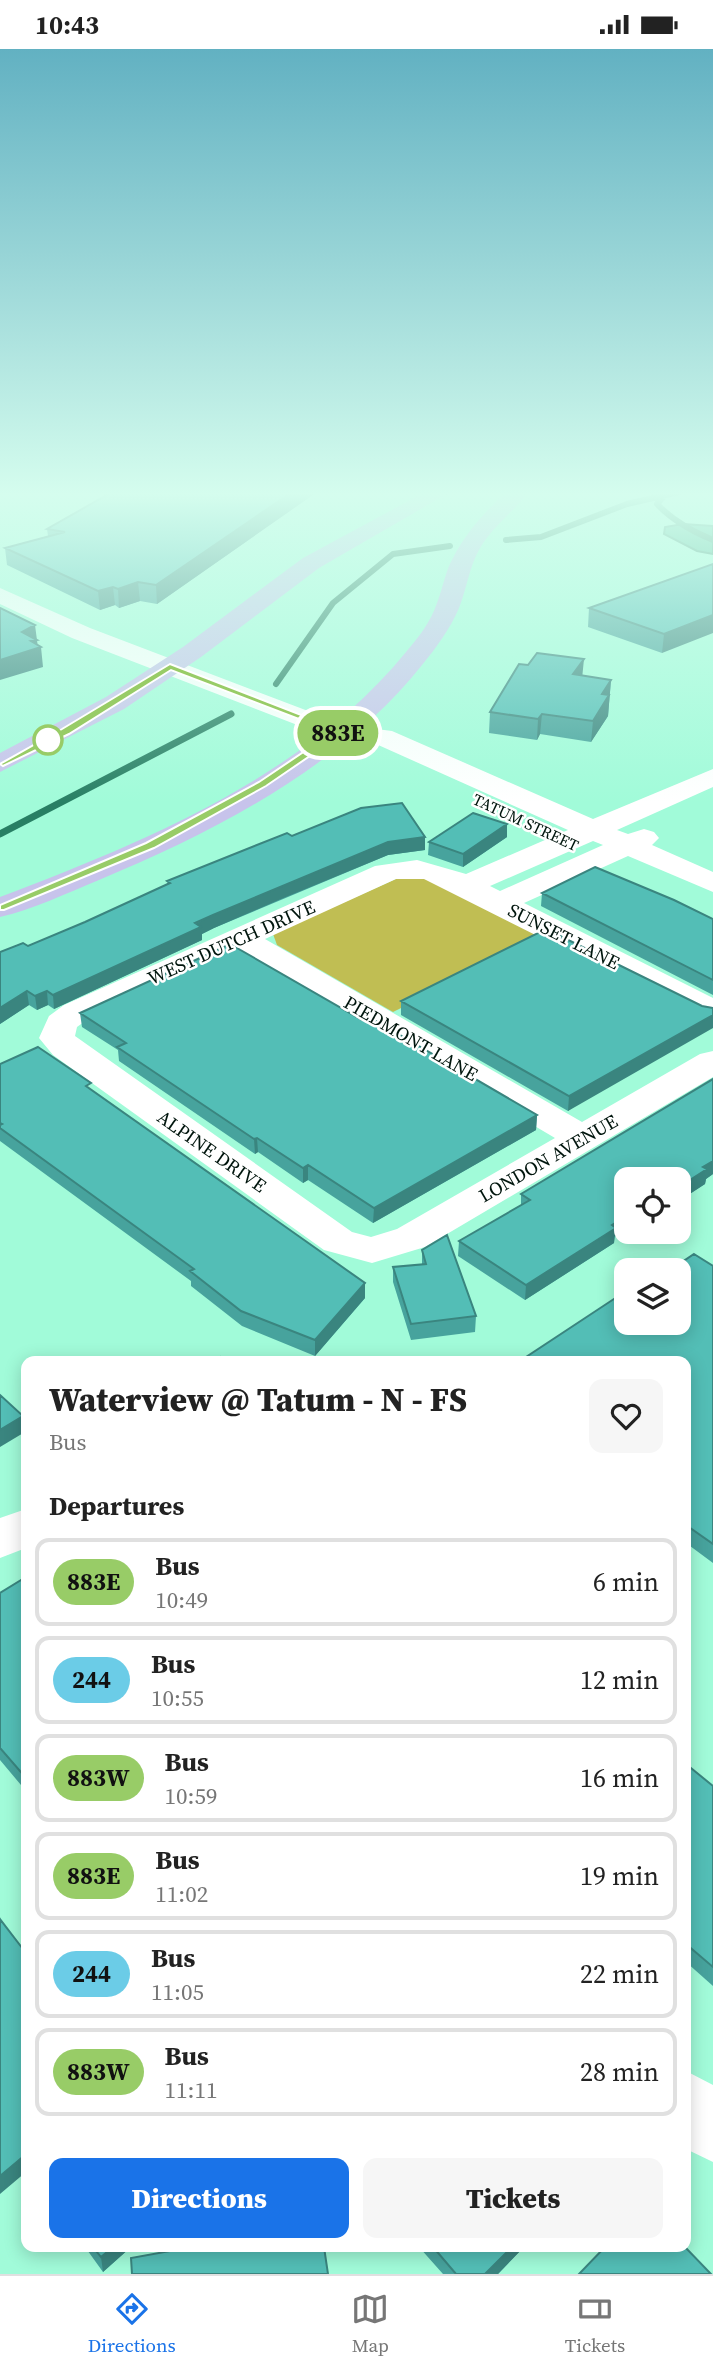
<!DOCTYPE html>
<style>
body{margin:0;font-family:"Source Serif 4",serif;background:#f6f6f6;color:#222;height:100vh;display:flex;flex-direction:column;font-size:26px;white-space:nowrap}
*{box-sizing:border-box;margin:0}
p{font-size:23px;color:#767676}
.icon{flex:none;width:38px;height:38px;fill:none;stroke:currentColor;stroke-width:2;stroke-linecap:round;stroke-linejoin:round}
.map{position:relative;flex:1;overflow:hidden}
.drawer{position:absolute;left:21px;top:1307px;width:670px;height:896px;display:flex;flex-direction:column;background:#fff;border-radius:14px;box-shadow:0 4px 18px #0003}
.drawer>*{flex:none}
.badge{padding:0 14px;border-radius:23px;font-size:24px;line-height:46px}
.buttons{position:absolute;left:614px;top:1118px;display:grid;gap:14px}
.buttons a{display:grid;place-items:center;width:77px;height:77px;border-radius:14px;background:#fff;box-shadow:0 4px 18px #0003;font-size:35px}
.map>.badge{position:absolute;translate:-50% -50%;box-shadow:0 0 0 4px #fff}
h2{padding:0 28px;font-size:26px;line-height:63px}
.round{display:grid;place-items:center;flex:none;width:74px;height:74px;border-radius:14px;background:#f6f6f6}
.summary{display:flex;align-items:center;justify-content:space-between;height:119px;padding:0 28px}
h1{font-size:33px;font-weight:800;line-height:52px}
.primary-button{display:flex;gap:14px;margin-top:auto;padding:14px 28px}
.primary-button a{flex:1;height:80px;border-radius:14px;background:#1a73e8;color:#fff;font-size:28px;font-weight:800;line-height:80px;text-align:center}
.primary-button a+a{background:#f6f6f6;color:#222}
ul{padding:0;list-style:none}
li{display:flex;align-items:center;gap:21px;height:88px;margin:0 14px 10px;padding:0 14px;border:4px solid #e0e0e0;border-radius:14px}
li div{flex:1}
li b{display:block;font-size:26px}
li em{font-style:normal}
li .badge{min-width:77px;font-weight:700;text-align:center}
.status{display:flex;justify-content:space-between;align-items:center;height:49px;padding:0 35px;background:#fff;direction:ltr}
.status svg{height:19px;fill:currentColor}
.dock{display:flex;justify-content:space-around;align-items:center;height:98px;border-top:2px solid #e0e0e0;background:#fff;font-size:19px;color:#767676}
.dock a{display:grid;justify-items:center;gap:4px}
.dock .current{color:#1a73e8}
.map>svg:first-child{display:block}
.green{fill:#c0be53}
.water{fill:#39ad89;stroke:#287f64;stroke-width:2}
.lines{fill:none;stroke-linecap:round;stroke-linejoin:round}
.stream-far1{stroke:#287f64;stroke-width:6}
.stream{stroke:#287f64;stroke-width:7}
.minor{fill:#fff;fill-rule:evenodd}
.major{fill:#c7c3eb;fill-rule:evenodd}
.wall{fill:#47a39d}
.shaded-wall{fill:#3a857f}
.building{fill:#53beb6;stroke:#3a857f;stroke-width:2}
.line{fill:#98cc67;stroke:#fff;stroke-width:2}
.stop-dot{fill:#fff;stroke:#98cc67;stroke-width:3.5}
.labels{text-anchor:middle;stroke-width:5;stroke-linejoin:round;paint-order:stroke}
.far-street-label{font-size:16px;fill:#00150d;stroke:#fff}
.street-label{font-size:19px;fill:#00150d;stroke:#fff}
</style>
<div class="status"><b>10:43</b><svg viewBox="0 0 49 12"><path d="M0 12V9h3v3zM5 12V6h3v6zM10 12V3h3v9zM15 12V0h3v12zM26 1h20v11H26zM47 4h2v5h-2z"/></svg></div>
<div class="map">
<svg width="713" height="2225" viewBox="0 0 713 2225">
<rect width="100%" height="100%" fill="#a1fbd9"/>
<path class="green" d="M398 829H427L544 888 393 963 277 896 273 885Z"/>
<path class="water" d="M683 475 713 477V505L697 502 664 485 665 478Z"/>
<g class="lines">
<path class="stream-far1" d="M665 446 657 455C673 472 691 482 713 491
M506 491 541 488 627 455 679 443
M276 635 333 554 393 505 450 497"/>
<path class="stream" d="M0 785 231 665"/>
<path class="minor" d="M0 539 90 579 345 676 392 682 593 770 713 720V738L617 781 628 785 644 780 654 783 659 789 652 796 713 823V843L628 807 524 854 713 949V972L701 969 424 830H396L265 890 582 1073 700 1005 713 1002V1028L425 1198 372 1214 324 1201 53 1006 39 989 49 967 64 956 375 817 417 811 466 825 568 781 376 695 331 689 72 589 0 555ZM593 792 603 796 500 842 490 837ZM238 902 555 1089 397 1180 371 1188 352 1183 75 987 77 978 88 970Z
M26 1460V1499L0 1509V1469Z
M686 2022 713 2036V2113L686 2100Z"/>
<path class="major" d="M425 443H450L319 519 201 608 124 660 0 723V704L106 648 183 598 303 509Z
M506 443H528C514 463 493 477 480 499 469 518 467 539 459 559 450 580 436 599 422 616 341 718 216 782 99 831 67 844 34 860 0 868V848C145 793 305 727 406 603 419 588 431 572 437 554 443 539 445 523 453 509 466 483 486 462 506 443Z"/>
</g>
<path class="wall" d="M317 443 157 555 140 552 119 559 115 556 100 561 7 516 5 499 48 487 47 480Z
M713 515 662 604 588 578 589 559Z
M583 627 611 631 608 667 591 693 540 685 537 691 489 684 490 663Z
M507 775V788L463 818 428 806 429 793Z
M292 787 425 801 388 806 214 879 202 885V891L54 960 48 956 37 961 29 956 0 975V903L28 897 85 873 168 835 167 832Z
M542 844 713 870V946L541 857Z
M401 952 702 957 568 1062 401 966Z
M80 964 362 971 537 1066 536 1081 373 1174 308 1131 303 1134 258 1103 255 1105 119 1012 118 1001 82 978Z
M0 1015 92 1041 365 1249 315 1307 242 1277 191 1237V1232L0 1092Z
M713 1030V1125L706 1130 705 1135 679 1152V1130H626L614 1194 525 1251 458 1207 459 1192 521 1156V1145Z
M422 1201 476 1267 475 1283 411 1291 393 1233V1218L422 1215Z
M676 1217H713V1514L686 1494V1312Z
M26 1528V1742L0 1711V1544Z
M686 1715 713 1737V1937L686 1913Z
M85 2198H131L103 2223Z
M419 2198H524L498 2225H443Z"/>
<path class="shaded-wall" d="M292 443H317L157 555 156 536Z
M138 533 140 552 119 559 118 540Z
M113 538 115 556 100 561 98 542Z
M713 566V584L662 604 664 585Z
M35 576 38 599 41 598 43 618 0 631V611L22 583Z
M584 610 582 630 573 625Z
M611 631 608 667 591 693 593 672 602 645Z
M542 665 540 685 537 691 538 670Z
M507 775V788L463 818V805Z
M425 788V801L388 806 281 850 214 879 202 885V891L54 960 53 946 213 866 388 793Z
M27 942 29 956 0 975V959Z
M47 942 48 956 37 961 35 947Z
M713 966V979L568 1062 569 1047Z
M537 1066 536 1081 373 1174 374 1159Z
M257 1089 258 1103 255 1105 254 1090Z
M713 1112V1125L706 1130 705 1135 679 1152V1138L703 1118Z
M308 1116V1131L303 1134V1119Z
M626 1167V1180L614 1188V1194L525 1251 526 1236Z
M365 1234V1249L315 1307V1291Z
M23 1367 25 1383 0 1398V1381Z
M25 2106 26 2123 0 2145V2127Z
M113 2198H131L103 2223 101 2208Z
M512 2198H524L498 2225H485Z"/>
<path class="building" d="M112 443H292L156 536 138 533 118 540 113 538 98 542 5 499 65 483 47 480Z
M713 515V566L664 585 589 559Z
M0 559 35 576 22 583 37 591 31 592 41 598 0 611Z
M537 604 584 610 573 625 611 631 602 645 609 646 593 672 542 665 538 670 490 663 519 615 528 616Z
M402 754 425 788 388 793 213 866 195 874 201 878 53 946 47 942 35 947 27 942 0 959V903L23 894 28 897 85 873 170 834 167 832 287 784 292 787 361 759Z
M473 764 507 775 463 805 429 793Z
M595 818 674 851 713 870V931L542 844Z
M546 880 702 957 713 959V966L569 1047 401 952Z
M230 895 362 971 369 968 537 1066 374 1159 308 1116 303 1119 257 1089 254 1090 117 998 126 994 80 964Z
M38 998 91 1034 86 1037 365 1234 315 1291 241 1262 190 1222 194 1220 0 1079V1076L2 1075 0 1074V1015Z
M713 1030V1112L703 1118 707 1120 679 1138V1130H626V1167L612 1176 616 1179 526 1236 459 1192 530 1151 521 1145Z
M447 1186 476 1267 411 1275 393 1218 426 1215 422 1201Z
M694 1205 713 1217V1495L686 1476V1312H520L626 1242V1274H679V1222H658L670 1214 676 1217Z
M220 1308 225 1312H213Z
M0 1346 23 1367 0 1381Z
M26 1528V1729L0 1699V1544Z
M686 1715 713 1737V1918L686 1895Z
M0 1870 26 1904V2108L25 2106 0 2127Z
M93 2198H113L101 2208Z
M192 2198H324L328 2225H132L131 2209Z
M433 2198H512L485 2225H456Z
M605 2198H685L711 2225H579Z"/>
<linearGradient id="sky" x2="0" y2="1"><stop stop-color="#62b1c2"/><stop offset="0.59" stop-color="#d5fdee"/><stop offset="1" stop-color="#d5fdee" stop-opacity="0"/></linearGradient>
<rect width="713" height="754" fill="url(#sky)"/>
<path class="line" d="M170 615 345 683 266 737 154 799 4 861H0V856L146 794 259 733 333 683 171 621 69 685 3 717 0 715 62 680Z"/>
<circle class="stop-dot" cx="48" cy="691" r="14"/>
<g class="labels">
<g class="far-street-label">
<text transform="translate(526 773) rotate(25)" y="6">TATUM STREET</text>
</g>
<g class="street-label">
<text transform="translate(564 887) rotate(27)" y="7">SUNSET LANE</text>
<text transform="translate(231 893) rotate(-24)" y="7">WEST DUTCH DRIVE</text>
<text transform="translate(411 989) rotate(30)" y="7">PIEDMONT LANE</text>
<text transform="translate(212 1102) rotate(35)" y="7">ALPINE DRIVE</text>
<text transform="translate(548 1109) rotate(-30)" y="7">LONDON AVENUE</text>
</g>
</g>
</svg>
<div class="buttons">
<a><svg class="icon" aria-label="locate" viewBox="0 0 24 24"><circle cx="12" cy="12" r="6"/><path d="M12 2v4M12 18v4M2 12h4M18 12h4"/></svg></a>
<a><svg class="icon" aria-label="layers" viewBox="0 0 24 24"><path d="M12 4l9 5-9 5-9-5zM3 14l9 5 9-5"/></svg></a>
</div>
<b class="badge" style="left:338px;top:684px;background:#98cc67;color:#111">883E</b>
<section class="drawer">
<div class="summary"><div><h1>Waterview @ Tatum - N - FS</h1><p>Bus</p></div><a class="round"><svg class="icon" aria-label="heart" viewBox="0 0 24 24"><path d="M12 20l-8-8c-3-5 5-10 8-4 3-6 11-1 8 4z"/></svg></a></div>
<h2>Departures</h2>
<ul>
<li><span class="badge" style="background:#98cc67;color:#111">883E</span><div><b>Bus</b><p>10:49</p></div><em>6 min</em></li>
<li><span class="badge" style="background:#6bcce7;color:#111">244</span><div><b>Bus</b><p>10:55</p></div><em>12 min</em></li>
<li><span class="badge" style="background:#98cc67;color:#111">883W</span><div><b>Bus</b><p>10:59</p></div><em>16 min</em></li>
<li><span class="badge" style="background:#98cc67;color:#111">883E</span><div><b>Bus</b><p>11:02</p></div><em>19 min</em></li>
<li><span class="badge" style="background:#6bcce7;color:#111">244</span><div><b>Bus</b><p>11:05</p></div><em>22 min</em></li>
<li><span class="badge" style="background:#98cc67;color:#111">883W</span><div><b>Bus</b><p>11:11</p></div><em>28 min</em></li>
</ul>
<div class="primary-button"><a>Directions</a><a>Tickets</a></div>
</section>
</div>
<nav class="dock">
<a class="current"><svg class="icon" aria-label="directions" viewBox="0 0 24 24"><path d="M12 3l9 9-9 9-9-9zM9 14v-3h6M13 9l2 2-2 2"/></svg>Directions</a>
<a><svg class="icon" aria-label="map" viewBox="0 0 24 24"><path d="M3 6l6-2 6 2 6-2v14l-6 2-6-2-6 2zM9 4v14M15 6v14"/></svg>Map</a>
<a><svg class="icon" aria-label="tickets" viewBox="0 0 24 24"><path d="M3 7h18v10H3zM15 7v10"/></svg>Tickets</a>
</nav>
